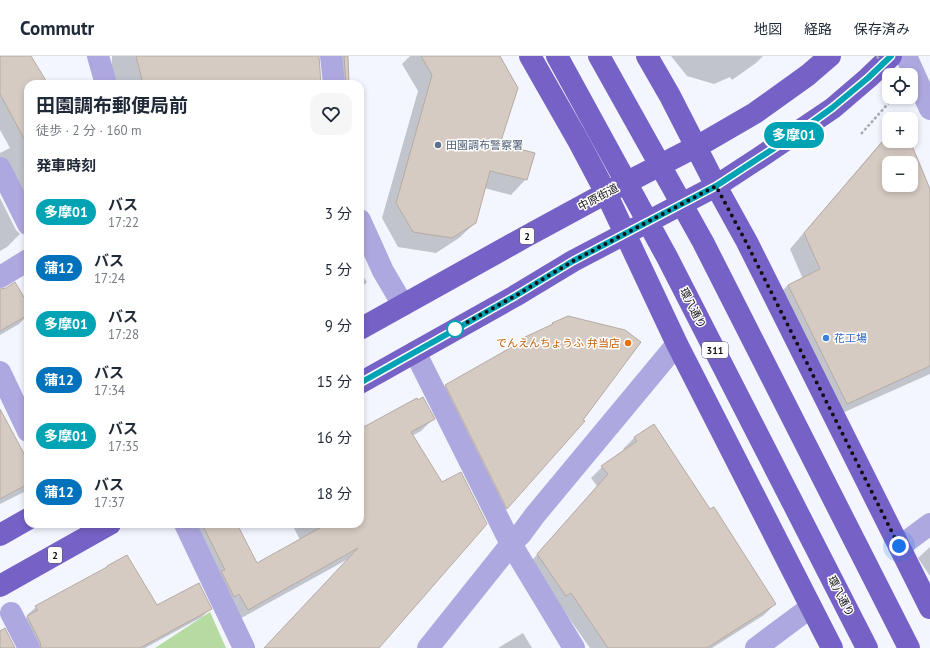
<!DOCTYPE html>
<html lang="ja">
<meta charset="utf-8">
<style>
body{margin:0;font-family:"PT Sans","Noto Sans JP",sans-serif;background:#f6f6f7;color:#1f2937;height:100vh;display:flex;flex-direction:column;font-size:15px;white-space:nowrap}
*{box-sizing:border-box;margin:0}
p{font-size:13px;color:#747a83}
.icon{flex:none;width:22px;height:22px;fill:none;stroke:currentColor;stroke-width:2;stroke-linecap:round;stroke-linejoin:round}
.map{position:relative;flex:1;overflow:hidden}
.drawer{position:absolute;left:24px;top:24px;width:340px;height:448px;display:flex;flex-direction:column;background:#fff;border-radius:12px;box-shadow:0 2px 6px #0003}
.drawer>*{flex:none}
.badge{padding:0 8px;border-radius:13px;font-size:14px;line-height:26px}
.buttons{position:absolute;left:882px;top:12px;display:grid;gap:8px}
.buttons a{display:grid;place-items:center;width:36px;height:36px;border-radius:8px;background:#fff;box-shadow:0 2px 6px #0003;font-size:20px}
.you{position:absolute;width:20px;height:20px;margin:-10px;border:3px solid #fff;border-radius:50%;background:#1a73e8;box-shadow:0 0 0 6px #1a73e833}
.map>.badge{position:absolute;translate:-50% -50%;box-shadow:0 0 0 2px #fff}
h2{padding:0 12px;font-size:15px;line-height:36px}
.round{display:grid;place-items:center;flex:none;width:42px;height:42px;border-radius:12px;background:#f6f6f7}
.head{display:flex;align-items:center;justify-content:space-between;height:68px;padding:0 12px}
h1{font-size:19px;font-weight:700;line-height:30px}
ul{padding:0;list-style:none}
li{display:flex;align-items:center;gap:12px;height:56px;padding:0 12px}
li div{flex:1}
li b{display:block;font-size:15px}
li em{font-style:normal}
li .badge{min-width:44px;font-weight:700;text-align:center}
header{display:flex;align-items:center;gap:24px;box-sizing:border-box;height:56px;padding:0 20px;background:#fff;border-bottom:1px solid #e0e1e3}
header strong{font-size:19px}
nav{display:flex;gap:22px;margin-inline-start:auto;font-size:14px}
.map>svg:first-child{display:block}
.green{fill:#b6dba1}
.shadow{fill:#0003;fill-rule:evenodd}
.building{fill:#d6cbc3;stroke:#b5aba3;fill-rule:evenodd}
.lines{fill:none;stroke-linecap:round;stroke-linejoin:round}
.path{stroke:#a9aab2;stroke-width:2.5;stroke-dasharray:3 2;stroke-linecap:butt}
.minor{stroke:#aea8e0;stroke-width:22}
.major{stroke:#7662c7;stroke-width:22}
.path-bridge{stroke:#a9aab2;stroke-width:2.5;stroke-dasharray:3 2;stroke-linecap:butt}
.major-bridge{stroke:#7662c7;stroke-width:22}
.line-casing{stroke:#fff;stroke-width:9}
.line{stroke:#00a3b4;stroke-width:6}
.walk{stroke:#111115;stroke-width:4;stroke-dasharray:0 7.2}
.service-dot{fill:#5c6f8a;stroke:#fff;stroke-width:1.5}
.stop-dot{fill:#fff;stroke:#00a3b4;stroke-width:2}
.shop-dot{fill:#3f7fe0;stroke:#fff;stroke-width:1.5}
.food-dot{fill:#e8710a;stroke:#fff;stroke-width:1.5}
.labels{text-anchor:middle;stroke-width:3;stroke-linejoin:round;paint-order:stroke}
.shield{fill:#fff;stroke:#58585b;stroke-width:1}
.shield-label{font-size:10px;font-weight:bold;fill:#111115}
.service-label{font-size:11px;fill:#4e5e75;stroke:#fff;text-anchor:start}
.street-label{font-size:11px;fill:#111115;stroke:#fff}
.shop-label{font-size:11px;fill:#366cbe;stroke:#fff;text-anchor:start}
.food-label{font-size:11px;fill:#c56008;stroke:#fff;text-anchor:end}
</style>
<header>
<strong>Commutr</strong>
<nav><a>地図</a><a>経路</a><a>保存済み</a></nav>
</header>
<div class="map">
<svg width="930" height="592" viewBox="0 0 930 592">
<rect width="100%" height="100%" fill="#f3f5ff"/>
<path class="green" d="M210 556 226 592H155Z"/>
<path class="shadow" d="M0 0H29L47 28H28V179L27 175 0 122V97L10 92 0 74Z
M112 0H221L229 28H111Z
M321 0H347L348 28H333Z
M410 0H492L498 89 526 123 511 139 484 132 475 167 459 182 436 197 398 191 382 162 418 35 402 8Z
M671 0H763L756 7 732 24 730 21 714 28 687 20Z
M889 77V85H909L930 135V318L831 362 773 244 788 229 803 223 790 193ZM889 107H911V129H889Z
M0 142 16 174 20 178 7 191 0 195Z
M360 206 363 212 360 216 367 226 360 233Z
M0 234 28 250V259L19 268 0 279Z
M568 261 507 452 500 459 439 337 446 329 520 288 526 282Z
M0 355 28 407V432L24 436 0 448Z
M433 363 421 375 412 380 378 592H265L350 502 236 565 195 468H236L256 508 300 484 292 468H360V374Z
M654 369 710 455 775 548 764 559 712 592H590L559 548 527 510 597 430 591 422 602 411 625 395 623 393 634 382Z
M930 491V520L918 502Z
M36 551H157L210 553 202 561 145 592H30L19 570 28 560 27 559Z
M523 577 532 592H498Z"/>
<path class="building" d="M0 0H31L48 28H28V90L0 38Z
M136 0H319L321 28H143Z
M344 0H348L349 28H346Z
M421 0H500L518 32 500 88 535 97 527 124 490 115 476 167 452 182 413 176 396 147 432 19Z
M883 85H910L930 133V310L847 348 788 229 820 213 804 177ZM889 107H911V129H889Z
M15 226 28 248V259L0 275V233L6 232Z
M568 260 625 274 641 286 583 364 585 365 507 453 445 329 526 283 525 281 553 268 552 267Z
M423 341 435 363 411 376 442 426 461 416 487 468 379 592H264L358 492 248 554 239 538 234 541 221 515 225 514 202 468H237L257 507 327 468H360V373L417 342 418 344Z
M0 353 28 405V428L0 443Z
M654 368 710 453 714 451 776 548 707 592H608L571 537 566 540 537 498 608 418 601 410 637 385 634 381Z
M127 499 157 549 199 527 212 553 140 592H41L40 586 27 560 38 554 35 550 107 511V510Z
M5 572 15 592H0V575Z"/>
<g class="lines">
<path class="path" d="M861 78 894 41"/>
<path class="minor" d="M98 0 106 28
M331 0 334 28
M906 0 930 53
M0 112 28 168
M360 164 383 215 403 249
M0 221 28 204
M415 296 511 488 574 592
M0 316 28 375
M185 468 244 592
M899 491 930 468
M11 557 29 592
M428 592 511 488 521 478 535 459 677 288
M756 592 811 551"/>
<path class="major" d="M530 0 579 86 606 137 677 288 832 592
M647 0 670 40 716 130 747 186 930 552
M360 273 525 181 606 137 705 86 755 57 808 19 830 0
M360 327 515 240 573 205 716 130 759 102 833 52 868 22 891 0
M0 479 28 463
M0 530 110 468"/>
<path class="path-bridge" d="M877 0 889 19"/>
<path class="major-bridge" d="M557 0 667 201 867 592
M599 0 703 186 909 592"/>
</g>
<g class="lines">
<defs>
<path id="line" d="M360 327 515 240 573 205 716 130 759 102 796 78 832 52 868 22 891 0"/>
</defs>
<use href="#line" class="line-casing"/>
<use href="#line" class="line"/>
<path class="walk" d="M455 273 515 240 573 205 716 130 746 186 899 490"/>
</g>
<circle class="service-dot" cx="438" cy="89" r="4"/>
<circle class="stop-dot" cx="455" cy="273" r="8"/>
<circle class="shop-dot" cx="826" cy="282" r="4"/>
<circle class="food-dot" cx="628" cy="287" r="4"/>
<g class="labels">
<g class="shield">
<rect x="520" y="172" width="14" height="16" rx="3"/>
<rect x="702" y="286" width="26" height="16" rx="3"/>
<rect x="48" y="491" width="14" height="16" rx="3"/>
</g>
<g class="shield-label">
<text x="527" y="184">2</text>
<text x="715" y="298">311</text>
<text x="55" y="503">2</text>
</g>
<g class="service-label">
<text x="446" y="93">田園調布警察署</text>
</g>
<g class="street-label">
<text transform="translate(598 141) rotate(-28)" y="4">中原街道</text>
<text transform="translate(693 252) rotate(63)" y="4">環八通り</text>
<text transform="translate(841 540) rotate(63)" y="4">環八通り</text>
</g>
<g class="shop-label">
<text x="834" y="286">花工場</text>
</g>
<g class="food-label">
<text x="620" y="291">でんえんちょうふ 弁当店</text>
</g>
</g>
</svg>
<div class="buttons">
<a><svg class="icon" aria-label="locate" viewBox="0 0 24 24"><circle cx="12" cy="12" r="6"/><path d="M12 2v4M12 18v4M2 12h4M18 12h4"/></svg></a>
<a>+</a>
<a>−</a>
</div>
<div class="you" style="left:899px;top:490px"></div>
<b class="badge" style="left:794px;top:79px;background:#00a3b4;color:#fff">多摩01</b>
<section class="drawer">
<div class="head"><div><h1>田園調布郵便局前</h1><p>徒歩 · 2 分 · 160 m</p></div><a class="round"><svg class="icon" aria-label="heart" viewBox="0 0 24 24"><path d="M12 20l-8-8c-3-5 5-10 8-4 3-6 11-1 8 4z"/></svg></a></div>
<h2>発車時刻</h2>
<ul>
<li><span class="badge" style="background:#00a3b4;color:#fff">多摩01</span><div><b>バス</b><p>17:22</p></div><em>3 分</em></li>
<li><span class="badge" style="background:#0072bc;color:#fff">蒲12</span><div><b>バス</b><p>17:24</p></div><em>5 分</em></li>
<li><span class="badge" style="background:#00a3b4;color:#fff">多摩01</span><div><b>バス</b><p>17:28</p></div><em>9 分</em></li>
<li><span class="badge" style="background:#0072bc;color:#fff">蒲12</span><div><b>バス</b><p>17:34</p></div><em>15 分</em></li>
<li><span class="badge" style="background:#00a3b4;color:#fff">多摩01</span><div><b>バス</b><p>17:35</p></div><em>16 分</em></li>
<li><span class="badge" style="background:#0072bc;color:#fff">蒲12</span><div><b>バス</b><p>17:37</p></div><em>18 分</em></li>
</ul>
</section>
</div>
